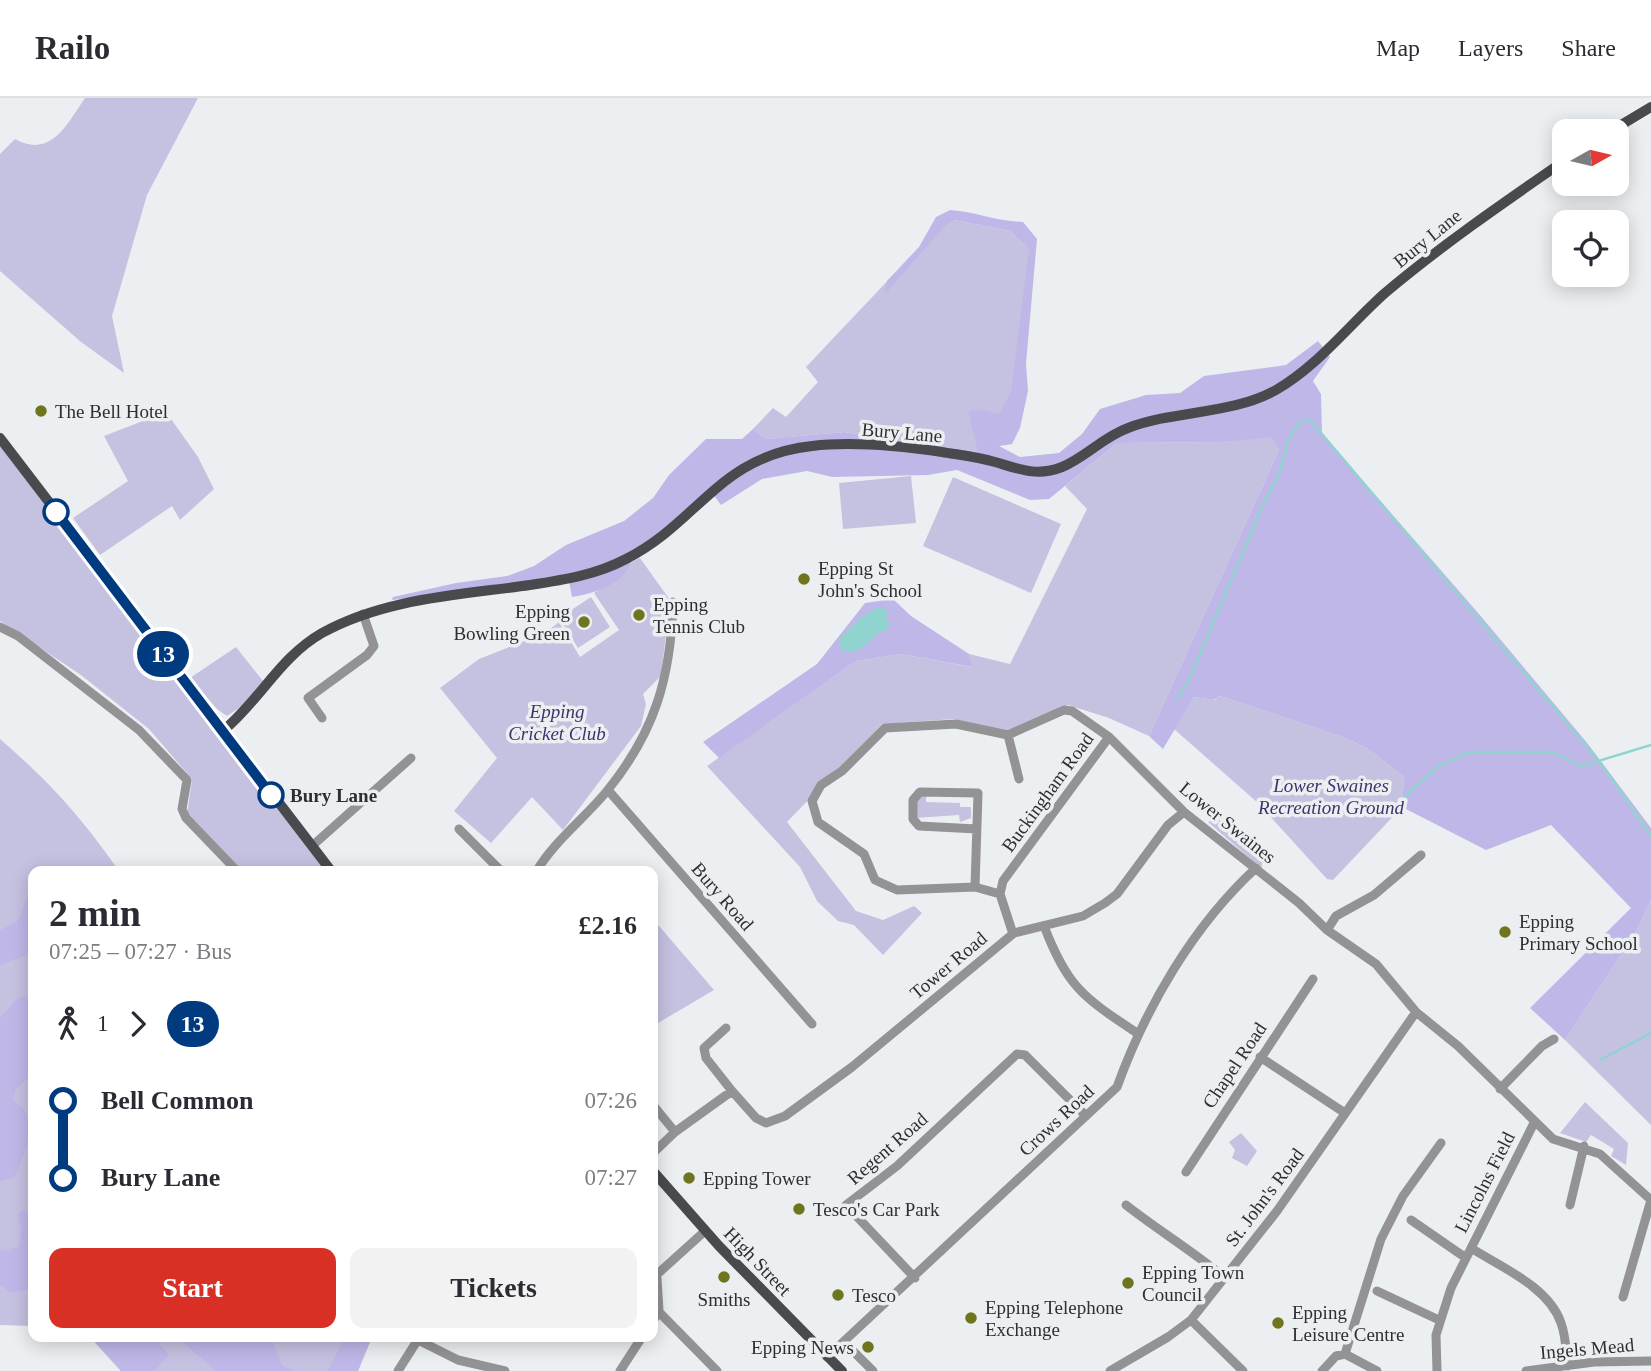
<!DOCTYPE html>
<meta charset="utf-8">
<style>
body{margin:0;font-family:Georgia,serif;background:#f2f2f3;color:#2b2b33;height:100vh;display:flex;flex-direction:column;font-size:26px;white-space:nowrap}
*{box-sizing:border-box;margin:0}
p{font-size:23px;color:#7c7c81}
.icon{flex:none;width:38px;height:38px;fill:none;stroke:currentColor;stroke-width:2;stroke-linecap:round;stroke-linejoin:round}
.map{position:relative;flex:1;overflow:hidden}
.side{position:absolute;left:28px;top:768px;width:630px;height:476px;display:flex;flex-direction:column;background:#fff;border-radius:14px;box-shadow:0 4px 18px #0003}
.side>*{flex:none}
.badge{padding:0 14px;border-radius:23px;font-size:24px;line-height:46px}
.needle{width:46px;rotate:82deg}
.fabs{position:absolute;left:1552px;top:21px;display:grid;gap:14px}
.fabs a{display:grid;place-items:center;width:77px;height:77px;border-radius:14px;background:#fff;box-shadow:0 4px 18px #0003;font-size:35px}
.map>.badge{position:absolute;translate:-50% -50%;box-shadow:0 0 0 4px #fff}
.legs{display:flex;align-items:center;gap:10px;height:77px;padding:0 21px;font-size:23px}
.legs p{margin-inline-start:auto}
.summary{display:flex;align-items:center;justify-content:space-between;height:119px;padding:0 21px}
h1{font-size:38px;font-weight:700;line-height:52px}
.cta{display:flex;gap:14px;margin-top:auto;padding:14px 21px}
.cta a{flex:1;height:80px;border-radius:14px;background:#d93025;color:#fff;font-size:28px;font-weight:700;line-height:80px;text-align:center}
.cta a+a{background:#f2f2f3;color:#2b2b33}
ul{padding:0 21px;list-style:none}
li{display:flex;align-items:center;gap:24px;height:77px;font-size:26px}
li i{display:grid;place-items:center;width:10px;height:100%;margin:0 9px;background:currentColor}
li i::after{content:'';width:18px;height:18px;margin:-9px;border:5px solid;border-radius:50%;background:#fff}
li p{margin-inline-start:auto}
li:first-child i{background:linear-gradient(#0000 50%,currentColor 0)}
li:last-child i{background:linear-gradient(currentColor 50%,#0000 0)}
header{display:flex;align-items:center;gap:42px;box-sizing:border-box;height:98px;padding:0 35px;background:#fff;border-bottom:2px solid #e1e1e2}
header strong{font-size:33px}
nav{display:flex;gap:38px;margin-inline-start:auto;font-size:24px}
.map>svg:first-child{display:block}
.green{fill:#c5c1e1}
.forest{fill:#bfb7e8}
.water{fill:#91d4cf}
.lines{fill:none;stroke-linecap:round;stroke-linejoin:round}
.stream{stroke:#91d4cf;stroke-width:2.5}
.minor{stroke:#939395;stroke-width:9}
.major{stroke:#494a4d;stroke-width:10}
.line-1-casing{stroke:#fff;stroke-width:16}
.line-1{stroke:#003b80;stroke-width:10}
.poi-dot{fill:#6e751e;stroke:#eceff1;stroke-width:2.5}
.stop-1-dot{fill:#fff;stroke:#003b80;stroke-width:3.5}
.labels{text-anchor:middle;stroke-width:7;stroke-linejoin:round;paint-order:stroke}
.street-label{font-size:19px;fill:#2e2f30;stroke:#eceff1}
.poi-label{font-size:19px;fill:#2e2f30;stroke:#eceff1;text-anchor:start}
.park-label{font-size:19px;font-style:italic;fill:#41326d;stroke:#eceff1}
.stop-label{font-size:19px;font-weight:bold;fill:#2e2f30;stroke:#eceff1;text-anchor:start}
</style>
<header>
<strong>Railo</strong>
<nav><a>Map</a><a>Layers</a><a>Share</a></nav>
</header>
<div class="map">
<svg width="1651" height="1273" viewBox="0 0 1651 1273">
<rect width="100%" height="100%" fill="#eceff1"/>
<path class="green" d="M85 0H198L147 97 112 218 124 275 81 244 0 173V56L15 41C51 61 67 26 85 0Z
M954 122 1010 133 1029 151C1028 184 1027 217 1026 250 1025 287 1030 312 1011 346L998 347 978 354 844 334 766 341 753 331 773 310 786 319 818 284 806 269 929 139Z
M166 314 198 359 214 391 180 422 172 408 100 457 73 420 128 383 104 338Z
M1259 338 1272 339 1279 352 1149 638 1109 620 1068 607 1007 634 954 621 882 626 787 724 856 813 883 822 914 808 922 815 883 857 854 827 838 823 817 803 800 769 707 668 856 563 901 556 971 569 969 556 1010 566 1087 411 1065 388 1117 345 1223 344Z
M0 348 328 773H243L187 717 192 681 149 631 81 577 0 523Z
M911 378 916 425 843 431 839 385Z
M953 379 1061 426 1031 495 923 448Z
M640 460 670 502 661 578 643 596 646 606 641 628 563 732 532 699 491 745 454 713 497 660 440 590 479 561 545 535 559 524 580 559 619 532 594 495 622 478 633 463Z
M591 499 610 529 578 550 559 520Z
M236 549 263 583 245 606 227 618 217 611 190 580Z
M1220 598 1345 640 1367 650 1404 679 1402 709 1333 782 1327 781 1258 705 1174 631 1194 599 1214 602Z
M0 641C51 685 82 720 119 773L33 774V1228L0 1227Z
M921 696 926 697V704L960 705V709H971V720L960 724 959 717 915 720V703Z
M1219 719 1262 757V771L1208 724Z
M1651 802V1027L1565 942 1636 834Z
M653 821 714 892 653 928Z
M1585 1004 1628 1045 1626 1067 1611 1058 1614 1051 1591 1037 1586 1044 1560 1035Z
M1241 1035 1257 1053 1247 1068 1232 1060 1235 1052 1229 1044Z
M90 1239H372L358 1273H121Z"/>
<path class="forest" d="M950 112C977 114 995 123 1023 124L1037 141 1026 266 1028 293 1020 330 1012 346 999 348 1020 359 1059 355 1082 336 1100 311 1146 297 1180 295 1204 278 1286 267 1318 243 1330 259 1313 283 1321 296 1322 336 1479 516 1588 646 1651 730V802L1636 834 1565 942 1530 910 1631 810 1551 727 1486 752 1402 709 1404 679 1367 650 1345 640 1220 598 1213 602 1194 599 1163 651 1149 638 1279 352 1271 339 1223 344 1117 345 1049 401 1030 402 957 372 928 377 832 379 807 373 762 381 721 407 710 392 661 435 633 453C634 483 597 495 572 499L569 483 392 502 393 499 456 485 507 478 534 468 566 447 624 423 653 400 669 377 706 341H742L753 331 766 341 844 334 978 354 968 313 984 312 999 316 1011 294 1029 151 1010 133 954 122 943 130 885 196 887 183 919 149 936 119Z
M893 501 911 518 969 556 972 569 901 556 856 563 719 660 703 644 817 566 865 505Z
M33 787 30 819 33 822V864L29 856 0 867V832L17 824Z
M33 896V956L28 960 32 976 16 991 13 1001C16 1008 21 1007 25 1013 36 1029 23 1063 14 1079L0 1083V920L18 900Z
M24 1112 33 1118V1200L29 1191 11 1195 0 1187V1153L19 1149 21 1132 18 1116Z
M90 1239H153L169 1257 154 1273H121Z
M177 1239H271L282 1267 294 1273H216Z
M345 1239H372L358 1273H328Z"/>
<path class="water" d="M878 509 889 513 885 520 892 526 886 529 888 533H880C868 544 860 558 842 553L839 541 860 520Z"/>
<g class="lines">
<path class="stream" d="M1177 601 1189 582 1262 409 1279 376 1288 342 1301 322 1311 323 1599 663 1651 738
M1391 711 1439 668 1469 654H1551L1582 668 1651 647
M1600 962 1651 935"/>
<path class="minor" d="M0 529 18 538 139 632 187 682 182 711 186 720 237 773
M322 620 308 600 367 557 374 548 363 516
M1008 637 1019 681
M608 692 812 926
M459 731 502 774
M312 748 411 660
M536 774C554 743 584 721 607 693 655 634 671 579 673 504
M975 789 978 695 920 694 913 702V721L919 728 977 731
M1000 796 975 789 897 792 875 782 864 756 818 724 812 703 821 687 842 673 885 630 956 626 1008 637 1064 612 1072 613 1109 639 1184 714 1299 805 1327 832 1376 866 1416 914 1458 948 1553 1041 1600 1056 1651 1102
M1044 828C1068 890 1083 899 1137 935
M1327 832 1336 818 1374 797 1421 757
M1013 836 1000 796 1003 783 1109 639
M726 930 704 950 706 960 732 993
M1260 959 1345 1015
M1500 991 1542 948 1554 941
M653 1007 675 1034
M653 1055 675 1034 732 993 756 1020 766 1025 785 1018 852 969 1014 835 1083 818 1105 805 1117 796 1168 727 1184 714
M1186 1074 1313 881
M1126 1107C1159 1133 1193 1153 1225 1180
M1570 1107 1584 1048
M1411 1122 1466 1160
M1471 1150C1501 1169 1549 1189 1561 1225 1566 1238 1566 1254 1568 1268
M653 1180 705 1133
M915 1180 846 1107 897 1068 1017 956 1025 957 1086 1018
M1377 1193 1439 1222
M1623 1199 1651 1102
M653 1208 717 1273
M1191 1222 1243 1273
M653 1223 659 1213 657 1180
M412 1239 458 1262 505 1273
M844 1244 873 1273
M1345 1256 1381 1141 1403 1098 1441 1045
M827 1259 1117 989C1146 909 1193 828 1256 770
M398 1273 417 1243
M620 1273 642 1239
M1110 1273 1168 1239 1191 1222 1277 1113 1416 914
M1322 1273 1336 1258 1345 1256 1377 1273
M1437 1273 1436 1237 1451 1190 1534 1025
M1526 1273 1594 1264 1651 1263"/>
<path class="major" d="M1611 33 1651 9
M0 340 332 774
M224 632C260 602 280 559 322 535 385 500 460 497 530 487 563 482 596 477 626 461 699 424 719 358 812 348 854 343 901 348 942 354 960 357 978 359 995 364 1019 371 1037 379 1062 369 1086 359 1103 339 1128 330 1175 312 1231 317 1276 292 1318 268 1350 226 1385 195 1442 147 1503 105 1564 63
M653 1073 719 1148 842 1273"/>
</g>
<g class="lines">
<defs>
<path id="line-1" d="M56 414 271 697"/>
</defs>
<use href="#line-1" class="line-1-casing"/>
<use href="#line-1" class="line-1"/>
</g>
<g class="poi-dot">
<circle cx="41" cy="313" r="7"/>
<circle cx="804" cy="481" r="7"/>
<circle cx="639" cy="517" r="7"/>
<circle cx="584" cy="524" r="7"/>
<circle cx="1505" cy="834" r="7"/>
<circle cx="689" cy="1080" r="7"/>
<circle cx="799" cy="1111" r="7"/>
<circle cx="724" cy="1179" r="7"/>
<circle cx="1128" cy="1185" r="7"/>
<circle cx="838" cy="1197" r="7"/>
<circle cx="971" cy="1220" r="7"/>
<circle cx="1278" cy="1225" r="7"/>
<circle cx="868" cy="1249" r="7"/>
</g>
<g class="stop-1-dot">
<circle cx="56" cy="414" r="12"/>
<circle cx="271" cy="697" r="12"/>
</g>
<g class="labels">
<g class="street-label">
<text transform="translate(1427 140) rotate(-39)" y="7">Bury Lane</text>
<text transform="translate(902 334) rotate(5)" y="7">Bury Lane</text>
<text transform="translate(1047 694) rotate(-54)" y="7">Buckingham Road</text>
<text transform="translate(1228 724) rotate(39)" y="7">Lower Swaines</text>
<text transform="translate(723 798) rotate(49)" y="7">Bury Road</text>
<text transform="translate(948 867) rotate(-40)" y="7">Tower Road</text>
<text transform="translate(1234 967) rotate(-56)" y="7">Chapel Road</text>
<text transform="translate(1056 1022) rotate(-43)" y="7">Crows Road</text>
<text transform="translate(887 1050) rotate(-41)" y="7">Regent Road</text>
<text transform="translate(1484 1084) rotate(-63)" y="7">Lincolns Field</text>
<text transform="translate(1264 1099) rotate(-53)" y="7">St. John's Road</text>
<text transform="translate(758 1163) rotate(46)" y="7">High Street</text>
<text transform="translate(1587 1250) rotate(-5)" y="7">Ingels Mead</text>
</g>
<g class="poi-label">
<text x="55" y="320">The Bell Hotel</text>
<text x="818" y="477">Epping St<tspan x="818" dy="22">John's School</tspan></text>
<text x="653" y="513">Epping<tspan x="653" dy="22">Tennis Club</tspan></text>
<text x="570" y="520" text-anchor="end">Epping<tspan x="570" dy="22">Bowling Green</tspan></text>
<text x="1519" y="830">Epping<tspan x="1519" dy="22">Primary School</tspan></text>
<text x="703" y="1087">Epping Tower</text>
<text x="813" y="1118">Tesco's Car Park</text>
<text x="1142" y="1181">Epping Town<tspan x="1142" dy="22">Council</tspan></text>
<text x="852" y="1204">Tesco</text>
<text x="724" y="1208" text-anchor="middle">Smiths</text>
<text x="985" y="1216">Epping Telephone<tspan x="985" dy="22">Exchange</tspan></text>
<text x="1292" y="1221">Epping<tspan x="1292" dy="22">Leisure Centre</tspan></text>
<text x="854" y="1256" text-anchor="end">Epping News</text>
</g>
<g class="park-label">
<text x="557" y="620">Epping<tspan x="557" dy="22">Cricket Club</tspan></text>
<text x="1331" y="694">Lower Swaines<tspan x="1331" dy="22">Recreation Ground</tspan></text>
</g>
<g class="stop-label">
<text x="290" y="704">Bury Lane</text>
</g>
</g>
</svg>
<div class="fabs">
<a><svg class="needle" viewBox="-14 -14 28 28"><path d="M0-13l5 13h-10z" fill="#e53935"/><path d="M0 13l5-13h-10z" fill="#7c7c81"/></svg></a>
<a><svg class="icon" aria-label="locate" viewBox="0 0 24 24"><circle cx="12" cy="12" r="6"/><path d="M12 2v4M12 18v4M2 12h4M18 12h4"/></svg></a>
</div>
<b class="badge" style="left:163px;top:556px;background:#003b80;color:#fff">13</b>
<section class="side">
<div class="summary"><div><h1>2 min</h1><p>07:25 – 07:27 · Bus</p></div><b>£2.16</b></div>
<div class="legs"><svg class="icon" aria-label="walk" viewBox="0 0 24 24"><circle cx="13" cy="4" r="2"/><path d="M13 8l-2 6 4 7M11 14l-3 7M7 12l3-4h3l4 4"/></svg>1<svg class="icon" aria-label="forward" viewBox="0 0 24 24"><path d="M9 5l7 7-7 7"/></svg><b class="badge" style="background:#003b80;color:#fff">13</b></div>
<ul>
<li><i style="color:#003b80"></i><b>Bell Common</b><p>07:26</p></li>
<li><i style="color:#003b80"></i><b>Bury Lane</b><p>07:27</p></li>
</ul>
<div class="cta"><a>Start</a><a>Tickets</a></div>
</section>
</div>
